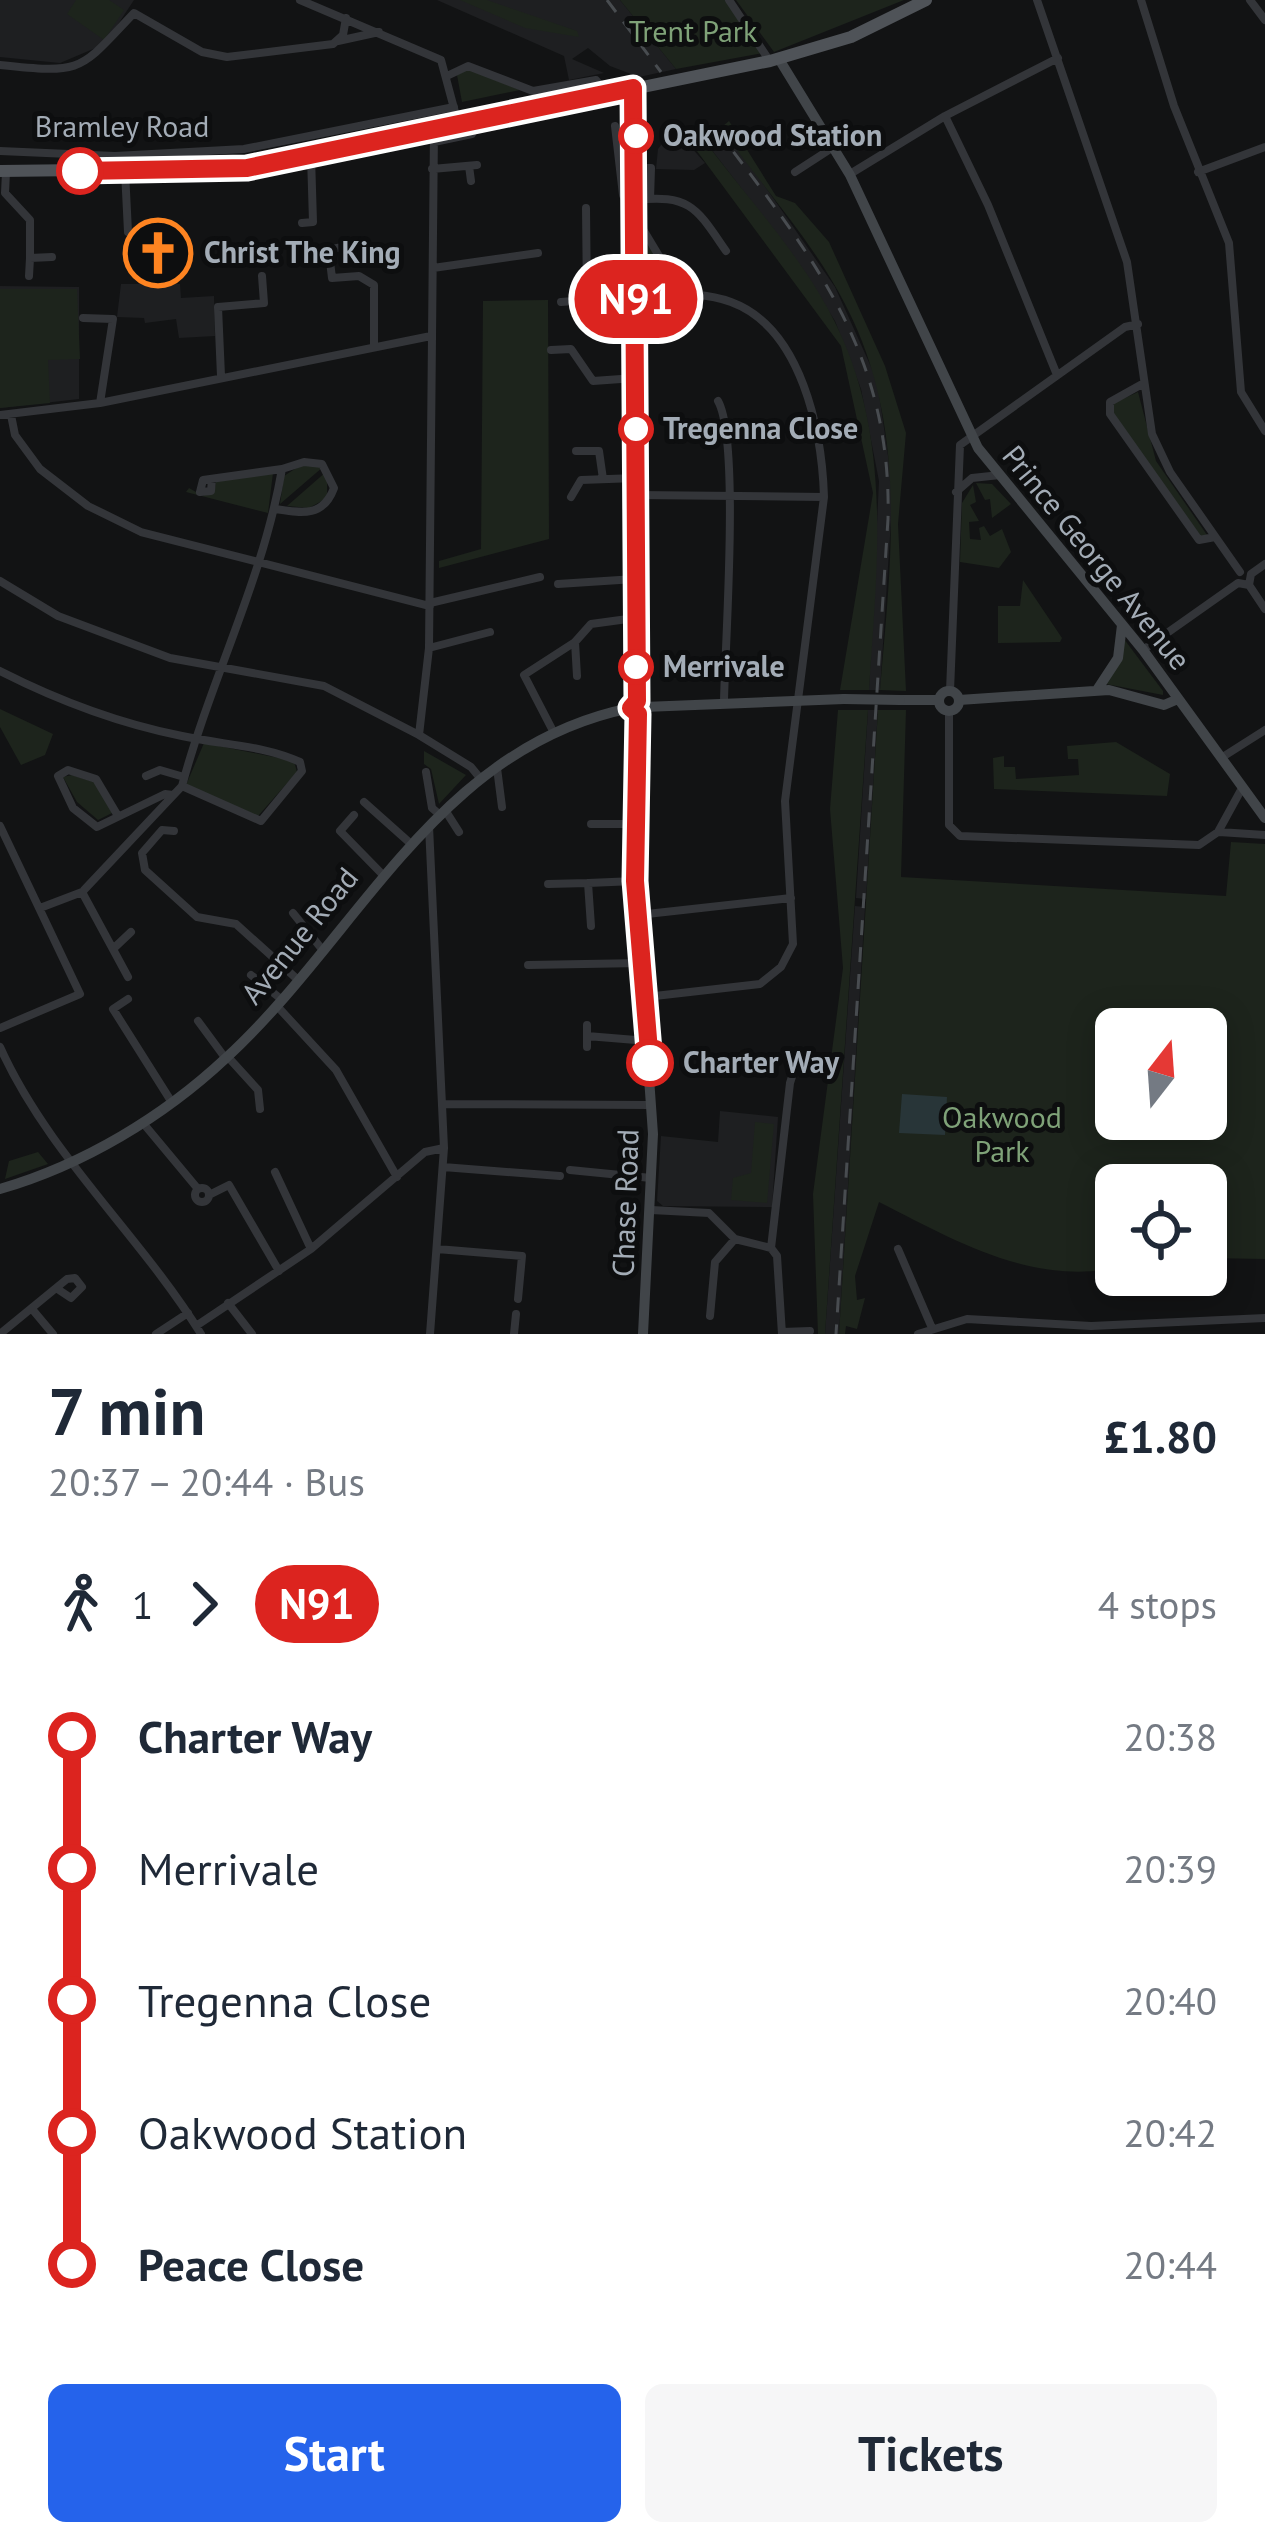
<!DOCTYPE html>
<meta charset="utf-8">
<style>
body{margin:0;font-family:"PT Sans",sans-serif;background:#f6f6f7;color:#1f2937;height:100vh;display:flex;flex-direction:column;font-size:45px;white-space:nowrap}
*{box-sizing:border-box;margin:0}
p{font-size:39px;color:#747a83}
.icon{flex:none;width:66px;height:66px;fill:none;stroke:currentColor;stroke-width:2;stroke-linecap:round;stroke-linejoin:round}
.map{position:relative;height:1334px;overflow:hidden}
.sheet{display:flex;flex-direction:column;background:#fff;flex:1}
.sheet>*{flex:none}
.badge{padding:0 24px;border-radius:39px;font-size:42px;line-height:78px}
.needle{width:78px;rotate:17deg}
.buttons{position:absolute;left:1095px;top:1008px;display:grid;gap:24px}
.buttons a{display:grid;place-items:center;width:132px;height:132px;border-radius:18px;background:#fff;box-shadow:0 6px 30px #0003;font-size:60px}
.map>.badge{position:absolute;translate:-50% -50%;box-shadow:0 0 0 6px #fff}
.legs{display:flex;align-items:center;gap:18px;height:132px;padding:0 48px;font-size:39px}
.legs p{margin-inline-start:auto}
.head{display:flex;align-items:center;justify-content:space-between;height:204px;padding:0 48px}
h1{font-size:66px;font-weight:800;line-height:90px}
.action{display:flex;gap:24px;margin-top:auto;padding:24px 48px}
.action a{flex:1;height:138px;border-radius:18px;background:#2563eb;color:#fff;font-size:48px;font-weight:800;line-height:138px;text-align:center}
.action a+a{background:#f6f6f7;color:#1f2937}
ul{padding:0 48px;list-style:none}
li{display:flex;align-items:center;gap:42px;height:132px;font-size:45px}
li i{display:grid;place-items:center;width:18px;height:100%;margin:0 15px;background:currentColor}
li i::after{content:'';width:30px;height:30px;margin:-15px;border:9px solid;border-radius:50%;background:#fff}
li p{margin-inline-start:auto}
li:first-child i{background:linear-gradient(#0000 50%,currentColor 0)}
li:last-child i{background:linear-gradient(currentColor 50%,#0000 0)}
.map>svg:first-child{display:block}
.built{fill:#1e1f21}
.green{fill:#1d241c;fill-rule:evenodd}
.water{fill:#283538}
.lines{fill:none;stroke-linecap:round;stroke-linejoin:round}
.street{stroke:#333539;stroke-width:8}
.secondary{stroke:#414549;stroke-width:10}
.primary{stroke:#4f5358;stroke-width:12}
.rail{stroke:#484c50;stroke-width:3;stroke-dasharray:15 12;stroke-linecap:butt}
.secondary-bridge{stroke:#414549;stroke-width:10}
.line-1-casing{stroke:#fff;stroke-width:27}
.line-1{stroke:#dc241f;stroke-width:18}
.stop-1-dot{fill:#fff;stroke:#dc241f;stroke-width:6}
.labels{text-anchor:middle;stroke-width:10;stroke-linejoin:round;paint-order:stroke}
.park-label{font-size:30px;fill:#7fa278;stroke:#0d0e0f}
.street-label{font-size:30px;fill:#a3acb6;stroke:#0d0e0f}
.stop-label{font-size:30px;font-weight:bold;fill:#a3acb6;stroke:#0d0e0f;text-anchor:start}
.poi-label{font-size:30px;font-weight:bold;fill:#a3acb6;stroke:#0d0e0f;text-anchor:start}
</style>
<div class="map">
<svg width="1265" height="1334" viewBox="0 0 1265 1334">
<rect width="100%" height="100%" fill="#121314"/>
<path class="built" d="M0 0H134L105 44 60 63 0 57Z
M437 0H620L676 69 639 77 610 66 588 48 572 59 604 73 569 80 564 56Z
M723 126 835 287 877 380 893 490 880 690H869L879 481 861 389 835 321 789 250 704 140Z
M674 128 705 163 694 170 656 169 658 149Z
M121 284H180L181 298 214 296 215 336 179 338 176 319 145 323 144 318 117 317Z
M0 286 79 287V399L0 408Z
M868 710H878L866 899 856 898Z
M855 906 865 907 839 1334H825Z
M720 1111 778 1117 772 1207 663 1206 657 1201 661 1136 718 1142Z"/>
<path class="green" d="M76 0H109L124 10 104 40 67 14Z
M460 0H487L577 31 579 37 525 28Z
M620 0H725L763 53 676 69Z
M736 0H904L774 52Z
M467 70 472 71 520 90 462 102 457 75Z
M729 121 776 196 795 203 829 242 885 366 906 433 898 524 906 691 880 690C891 558 909 426 845 304 815 246 772 198 734 146L738 142 723 126Z
M704 140C742 191 788 241 820 295 895 419 878 552 869 690H840L873 493 841 346 694 147Z
M644 241 682 286 681 290 647 287Z
M0 289H77L80 359 48 360 50 403 0 408Z
M548 300 549 539 439 568V561L481 549 483 301Z
M1138 392 1156 461 1207 535 1201 537 1112 412 1114 403Z
M301 465 323 467 280 504 284 476Z
M327 471V498L309 508 287 506Z
M273 473 268 513 186 492 189 488 203 496 215 488 216 480Z
M976 483 992 484 1011 504 992 518 990 499 985 500Z
M973 485 976 502 970 505 979 521 969 522 970 539 981 540 979 528 984 526 990 536 1002 529 1011 552 999 568 960 562 962 503Z
M1023 580 1062 638 1060 642 998 643V606H1020Z
M1124 639 1163 691V695L1106 684Z
M0 709 53 734 45 755 21 765 0 727Z
M838 710H868L825 1334H818L813 1194 843 968 830 809Z
M878 710H906L901 877 1226 896 1231 842 1265 844V1259L1206 1258V1185H1116V1268C1030 1285 954 1240 879 1202L855 1276 857 1300 865 1298 857 1329 846 1326 845 1334H839ZM1116 1029H1206V1119H1116Z
M1116 742 1170 774 1167 796 994 789 993 758 1004 756V767H1015L1016 779 1079 775 1078 759H1068L1067 746Z
M204 743 294 761 297 772 258 816 186 785Z
M424 751 466 775 439 804 431 769 424 764Z
M72 775 97 783 112 813 98 820 77 802 63 777Z
M755 1122 774 1124 767 1203 731 1200 733 1178 751 1173Z
M38 1152 48 1164 5 1179 9 1161Z"/>
<path class="water" d="M902 1094 947 1097 945 1135 899 1133Z"/>
<g class="lines">
<path class="street" d="M300 0 441 60 458 123
M729 0 769 60
M1037 0 1127 262 1152 434 1170 472 1240 572
M1141 0 1174 106 1229 243 1241 392 1265 431
M1250 0 1265 20
M338 41 379 32
M0 65C84 74 79 71 134 13L202 52 227 57 333 44 343 35 346 18
M449 75 468 66 533 91 596 80 606 92
M945 116 988 205 1057 375
M615 126 623 195H635
M434 142 472 134 477 121
M0 151 115 156 244 149 454 107
M469 166 471 181
M636 168H651L650 199
M432 169 477 165
M125 171 128 232
M6 172 5 193 30 220V258L52 257
M795 172 832 148
M1198 172 1265 147
M850 174 945 116 1058 58
M636 200C691 194 697 209 726 251
M586 208 587 300
M638 221 662 261 695 296
M302 223 313 222 311 156
M329 253 332 278 359 276 374 285V344
M299 255 359 244
M433 268 538 253
M29 276 30 258
M636 293C667 294 702 291 731 302 802 328 822 432 824 497L785 801 793 944 781 967 760 984 646 997
M561 302 636 296
M83 318 113 319 100 403
M551 350 571 349 593 381 635 378
M221 376 218 307 264 303 262 276
M1144 383 1110 402V414L1199 540 1215 537
M718 401C740 440 725 644 724 701
M0 415 100 403 431 336
M11 415 15 435 40 469 88 506 141 532 430 606
M576 451H599L603 479
M956 492 972 478 1000 475
M637 495 824 497
M571 497 581 480 636 478
M275 509C301 513 323 518 334 488L322 464 304 462 282 469
M0 581 58 616 170 658 324 686 419 735 471 767 480 778
M558 584 635 579
M1249 585 1265 609
M430 603 540 577
M429 648 490 632
M1143 650 1238 583 1249 585 1251 574 1265 564
M0 671C59 701 117 723 182 736 222 745 263 745 300 762L302 771 261 821 182 786C211 678 263 580 282 469L203 480 200 492 211 491 212 479
M577 676 575 642 591 624 635 618
M950 691 960 445 1125 327 1138 324
M949 711V825L960 836 1199 845 1218 832 1241 790
M553 731 524 675 575 642
M419 735 429 648 434 130
M1221 758 1265 730
M497 768 502 807
M426 772 432 808 439 814
M146 776 160 770 184 777
M364 802 410 843
M445 810 459 832
M354 815 340 831 382 874
M118 816 96 779 68 770 58 776 73 808 97 827 165 794 173 795
M591 824H636
M0 826 80 994 0 1028
M429 826 444 1148 430 1334
M174 831 162 830 142 853 145 870 197 917 236 924 297 979
M1219 832 1265 835
M548 884 588 883
M84 890 182 786
M40 908 82 892 128 977
M293 913 321 948
M638 915 791 898
M591 926 588 883 635 881
M113 949 131 932
M528 965 641 963
M251 975 281 999
M128 999 113 1009 171 1101
M277 1006 336 1070 397 1177
M198 1021 226 1059
M587 1036 648 1041
M0 1047C48 1154 140 1235 201 1334
M587 1047V1025
M228 1057 258 1090 260 1109
M443 1104 651 1105
M143 1123 198 1189
M443 1167 560 1176
M570 1170 651 1178
M275 1172 311 1249
M195 1195a7 7 0 1 1 14 0a7 7 0 1 1-14 0Z
M209 1195 229 1185 279 1271
M651 1210 709 1213 735 1239 771 1248 790 1083 796 1064 817 1063
M771 1248 777 1256 782 1334
M437 1249 522 1256 518 1299
M898 1249 932 1328
M228 1303 252 1334
M32 1309 53 1334
M710 1316 715 1262 735 1239
M196 1326 311 1249 425 1152 444 1148
M782 1332 810 1331
M0 1334 67 1279 75 1278 82 1287 71 1298 59 1290
M156 1334 188 1313
M514 1334 516 1314
M918 1334 967 1319 1091 1326 1265 1318"/>
<path class="secondary" d="M779 59 850 175 978 448 1143 650 1265 818
M633 89 635 701
M1097 690 1118 658 1122 625
M939 701a10 10 0 1 1 20 0a10 10 0 1 1-20 0Z
M900 700H939
M959 700 1109 690 1164 705 1178 699
M637 701 644 707 638 714 635 881 653 1134 643 1334
M644 707 844 699
M0 1189C83 1165 163 1117 226 1058 359 936 437 746 631 708"/>
<path class="primary" d="M0 171 247 168 770 61 851 37 926 0"/>
<path class="rail" d="M607 0 661 72
M717 130C812 256 892 353 888 519L836 1334"/>
<path class="secondary-bridge" d="M844 699 900 700"/>
</g>
<g class="lines">
<defs>
<path id="line-1" d="M80 171 247 168 633 88 637 701 631 708 638 714 635 881 650 1063"/>
</defs>
<use href="#line-1" class="line-1-casing"/>
<use href="#line-1" class="line-1"/>
</g>
<defs>
<symbol id="church-ring" viewBox="-11 -11 22 22"><circle r="9.5" fill="#0d0e0f" stroke="#fe8421" stroke-width="1.5"/><path d="M-1.2-6h2.4v3.5h3.3v2.4h-3.3V6h-2.4V-.1h-3.3v-2.4h3.3Z" fill="#fe8421"/></symbol>
</defs>
<g fill-rule="evenodd">
<use href="#church-ring" x="120" y="215" width="76" height="76"/>
</g>
<g class="stop-1-dot">
<circle cx="636" cy="136" r="15"/>
<circle cx="80" cy="171" r="21"/>
<circle cx="636" cy="429" r="15"/>
<circle cx="636" cy="667" r="15"/>
<circle cx="650" cy="1063" r="21"/>
</g>
<g class="labels">
<g class="park-label">
<text x="693" y="42">Trent Park</text>
<text x="1002" y="1128">Oakwood<tspan x="1002" dy="34">Park</tspan></text>
</g>
<g class="street-label">
<text x="122" y="137">Bramley Road</text>
<text transform="translate(1096 558) rotate(51)" y="10">Prince George Avenue</text>
<text transform="translate(300 936) rotate(-51)" y="10">Avenue Road</text>
<text transform="translate(626 1203) rotate(-88)" y="10">Chase Road</text>
</g>
<g class="stop-label">
<text x="663" y="146">Oakwood Station</text>
<text x="663" y="439">Tregenna Close</text>
<text x="663" y="677">Merrivale</text>
<text x="683" y="1073">Charter Way</text>
</g>
<g class="poi-label">
<text x="204" y="263">Christ The King</text>
</g>
</g>
</svg>
<div class="buttons">
<a><svg class="needle" viewBox="-14 -14 28 28"><path d="M0-13l5 13h-10z" fill="#e53935"/><path d="M0 13l5-13h-10z" fill="#747a83"/></svg></a>
<a><svg class="icon" aria-label="locate" viewBox="0 0 24 24"><circle cx="12" cy="12" r="6"/><path d="M12 2v4M12 18v4M2 12h4M18 12h4"/></svg></a>
</div>
<b class="badge" style="left:636px;top:299px;background:#dc241f;color:#fff">N91</b>
</div>
<section class="sheet">
<div class="head"><div><h1>7 min</h1><p>20:37 – 20:44 · Bus</p></div><b>£1.80</b></div>
<div class="legs"><svg class="icon" aria-label="walk" viewBox="0 0 24 24"><circle cx="13" cy="4" r="2"/><path d="M13 8l-2 6 4 7M11 14l-3 7M7 12l3-4h3l4 4"/></svg>1<svg class="icon" aria-label="forward" viewBox="0 0 24 24"><path d="M9 5l7 7-7 7"/></svg><b class="badge" style="background:#dc241f;color:#fff">N91</b><p>4 stops</p></div>
<ul>
<li><i style="color:#dc241f"></i><b>Charter Way</b><p>20:38</p></li>
<li><i style="color:#dc241f"></i><span>Merrivale</span><p>20:39</p></li>
<li><i style="color:#dc241f"></i><span>Tregenna Close</span><p>20:40</p></li>
<li><i style="color:#dc241f"></i><span>Oakwood Station</span><p>20:42</p></li>
<li><i style="color:#dc241f"></i><b>Peace Close</b><p>20:44</p></li>
</ul>
<div class="action"><a>Start</a><a>Tickets</a></div>
</section>
